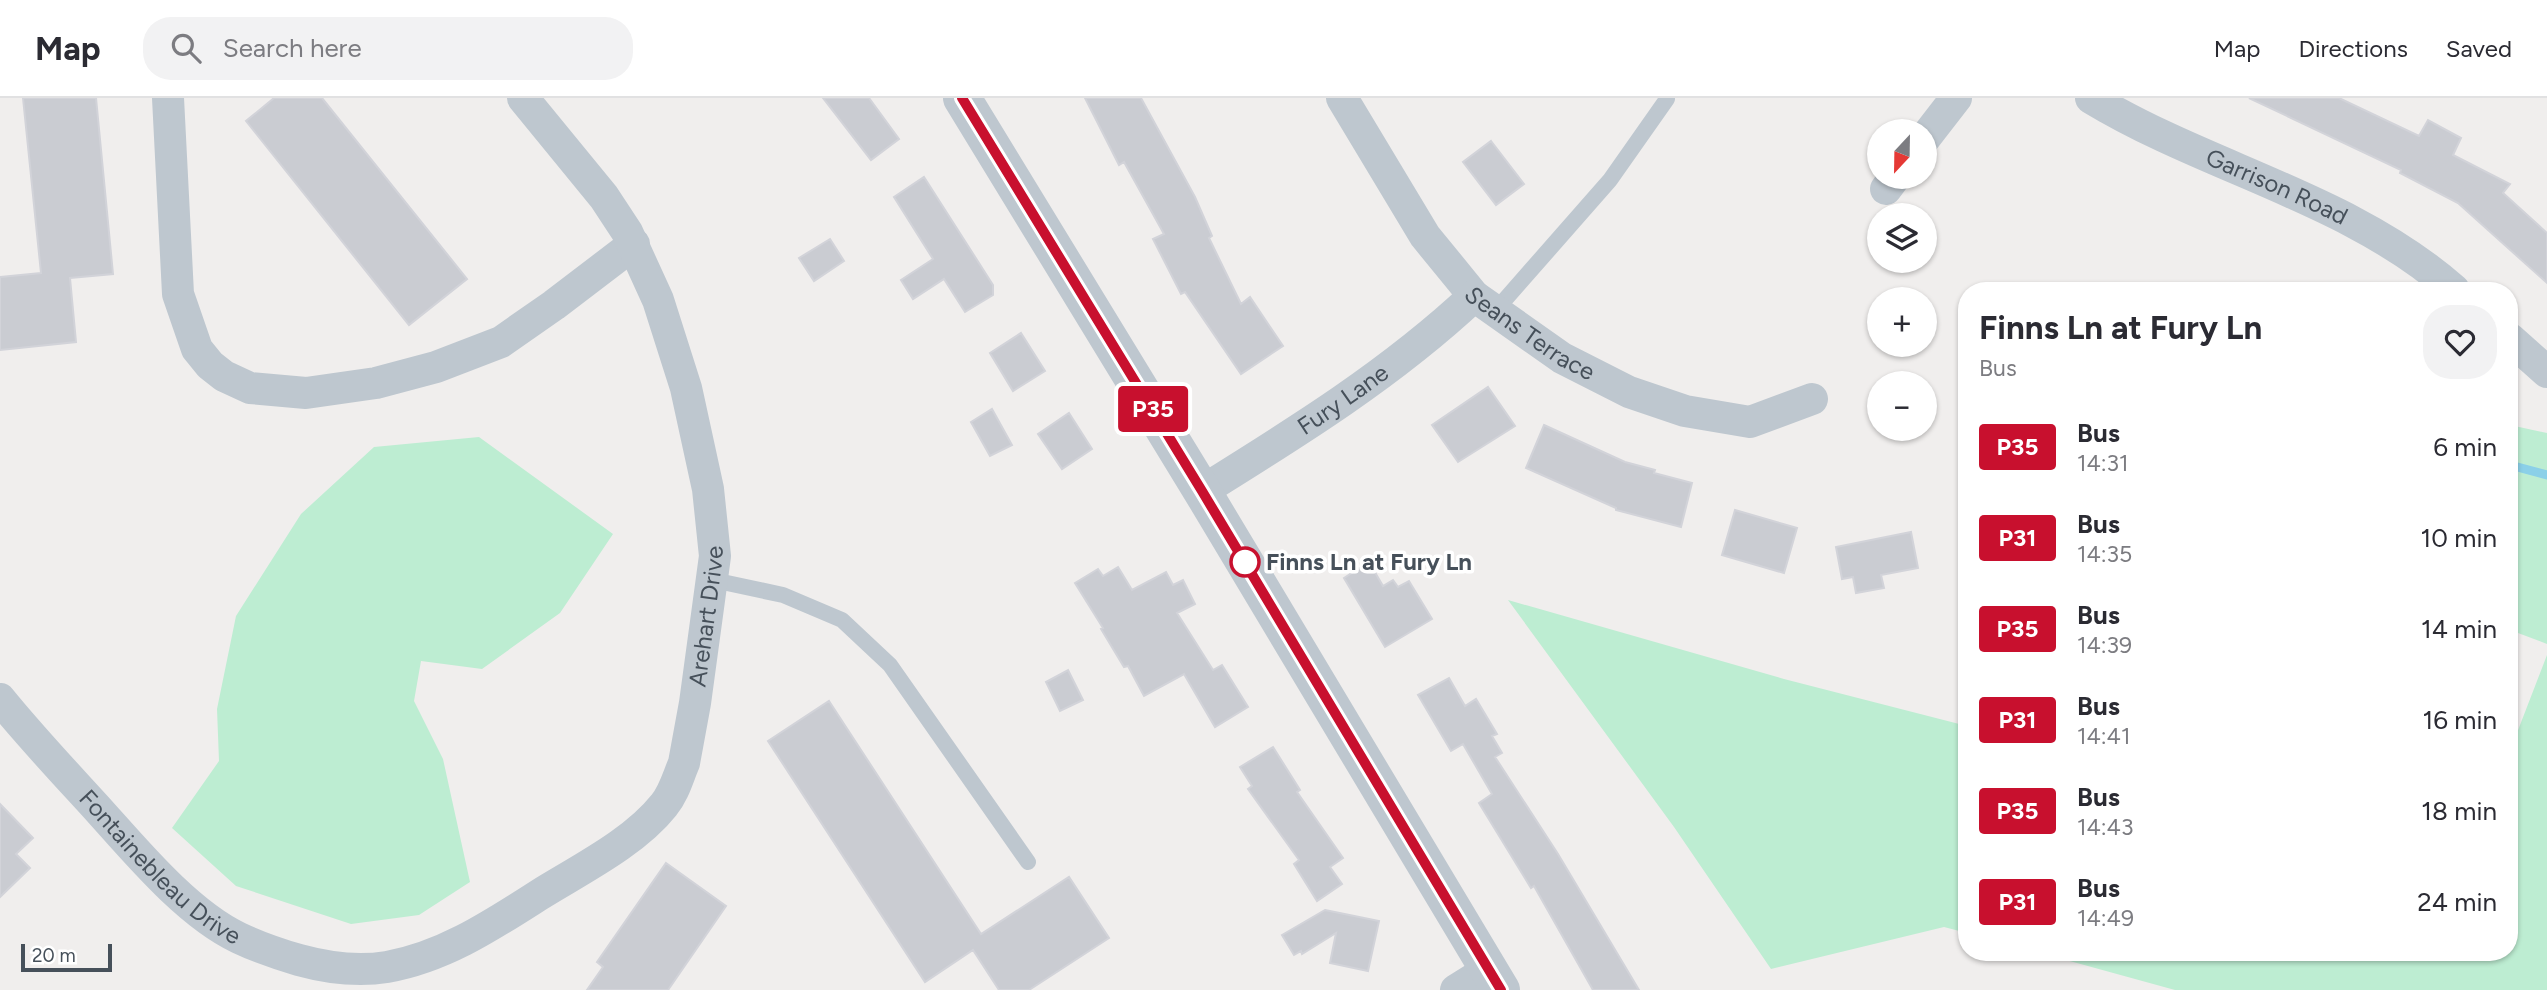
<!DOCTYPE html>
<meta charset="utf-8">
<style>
body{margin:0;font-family:Figtree,sans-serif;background:#f2f2f3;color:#2b2b33;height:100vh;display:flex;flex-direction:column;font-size:26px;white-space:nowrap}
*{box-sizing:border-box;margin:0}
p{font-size:23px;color:#7c7c81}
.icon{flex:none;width:38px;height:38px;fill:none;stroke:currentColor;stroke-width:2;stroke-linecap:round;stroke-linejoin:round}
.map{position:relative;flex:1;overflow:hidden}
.panel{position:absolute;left:1958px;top:184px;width:560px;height:679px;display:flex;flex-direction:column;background:#fff;border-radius:28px;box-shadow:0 2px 5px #0004}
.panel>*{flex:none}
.badge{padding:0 14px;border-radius:5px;font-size:24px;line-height:46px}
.needle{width:46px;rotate:202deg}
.fabs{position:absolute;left:1867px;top:21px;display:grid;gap:14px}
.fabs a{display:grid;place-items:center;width:70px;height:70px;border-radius:50%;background:#fff;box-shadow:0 2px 5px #0004;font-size:35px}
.scale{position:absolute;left:21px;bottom:18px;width:91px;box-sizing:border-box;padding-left:7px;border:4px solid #46505a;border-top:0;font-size:19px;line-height:24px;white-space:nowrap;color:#46505a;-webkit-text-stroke:5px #fff;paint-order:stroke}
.map>.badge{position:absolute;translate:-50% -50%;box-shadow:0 0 0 4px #fff}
.round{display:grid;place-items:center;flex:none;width:74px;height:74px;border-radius:28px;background:#f2f2f3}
.headline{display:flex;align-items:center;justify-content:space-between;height:119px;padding:0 21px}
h1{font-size:33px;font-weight:700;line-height:52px}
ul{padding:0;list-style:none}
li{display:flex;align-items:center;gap:21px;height:91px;padding:0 21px}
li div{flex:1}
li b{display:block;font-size:26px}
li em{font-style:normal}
li .badge{min-width:77px;font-weight:700;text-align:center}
header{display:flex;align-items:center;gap:42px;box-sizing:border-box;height:98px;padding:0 35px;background:#fff;border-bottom:2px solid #e1e1e2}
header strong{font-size:33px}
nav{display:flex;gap:38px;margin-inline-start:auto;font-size:24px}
.search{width:490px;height:63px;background:#f2f2f3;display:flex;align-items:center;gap:18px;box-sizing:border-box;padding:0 24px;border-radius:28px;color:#7c7c81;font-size:26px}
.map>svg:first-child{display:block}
.green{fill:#bdedd2}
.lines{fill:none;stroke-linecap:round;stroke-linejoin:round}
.stream{stroke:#8bd0e8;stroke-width:9}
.building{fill:#caccd2;stroke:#d2d3d9;stroke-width:2}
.service{stroke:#bec7cf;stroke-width:16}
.minor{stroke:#bec7cf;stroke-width:32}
.tertiary{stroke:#bec7cf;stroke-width:38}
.line-casing{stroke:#fff;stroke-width:16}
.line{stroke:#c8102e;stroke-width:10}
.stop-dot{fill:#fff;stroke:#c8102e;stroke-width:3.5}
.labels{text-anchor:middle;stroke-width:7;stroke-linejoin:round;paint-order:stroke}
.street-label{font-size:24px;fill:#46505a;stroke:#fff}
.stop-label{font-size:24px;font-weight:bold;fill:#46505a;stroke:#fff;text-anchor:start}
</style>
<header>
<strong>Map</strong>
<div class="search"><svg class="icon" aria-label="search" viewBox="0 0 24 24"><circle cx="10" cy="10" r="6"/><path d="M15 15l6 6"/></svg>Search here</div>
<nav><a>Map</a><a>Directions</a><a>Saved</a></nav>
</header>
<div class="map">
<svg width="2547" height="892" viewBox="0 0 2547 892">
<rect width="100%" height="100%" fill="#f0eeed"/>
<path class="green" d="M2510 327 2547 335V546L2510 532Z
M479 339 613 436 560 515 482 571 421 563 414 603 443 661 470 784 419 817 351 826 236 788 172 730 219 663 217 611 236 518 301 416 374 349Z
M1508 502 1784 581 1967 628V835L1944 829 1771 871 1674 729Z
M2547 557V892H2175L2037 854H2510V653Z"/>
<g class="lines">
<path class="stream" d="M2510 367 2547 377"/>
</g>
<path class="building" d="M23 0H96L113 176 70 180 76 244 0 252V179L41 175Z
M274 0H322L467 181 409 227 246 23Z
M823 0H869L899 41 871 62Z
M1085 0H1141L1195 99 1212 138 1209 140 1241 206 1250 199 1283 248 1241 276 1185 194 1181 196 1153 141 1164 136 1124 64 1119 67Z
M2249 0H2339L2419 38 2428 22 2461 40 2453 57 2510 86 2503 95 2547 135V185L2458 105 2400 75 2401 72Z
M1491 43 1524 86 1496 107 1463 64Z
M924 79 993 187V197L965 214 944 181 913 201 901 182 933 161 894 99Z
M830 141 844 163 814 183 799 160Z
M1021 235 1045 273 1013 293 990 255Z
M1488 289 1515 328 1458 364 1432 327Z
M992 311 1012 347 990 358 971 324Z
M1069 315 1092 351 1062 371 1038 336Z
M1544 327 1625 364 1655 372 1654 375 1692 385 1681 429 1616 412V410L1526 370Z
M1735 412 1797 430 1784 475 1722 457Z
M1911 434 1918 470 1881 477 1884 490 1856 495 1853 479 1842 481 1836 449Z
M1369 464 1383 488 1393 482 1398 489 1409 483 1432 521 1385 549 1344 480Z
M1118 469 1132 492 1166 474 1173 487 1183 482 1195 506 1177 515 1213 572 1222 567 1248 609 1215 629 1184 576 1144 598 1128 568 1124 569 1101 531 1103 530 1075 485 1098 471 1103 478Z
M1068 572 1083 602 1060 613 1046 584Z
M1449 580 1465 608 1476 601 1497 636 1492 638 1502 655 1495 659 1558 756 1639 892H1593L1534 788 1531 790 1479 705 1492 696 1463 646 1451 653 1418 597Z
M829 603 981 836 1069 779 1109 840 1029 892H999L973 852 925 884 768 643Z
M1273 649 1300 692 1297 694 1343 760 1330 769 1342 786 1317 803 1294 766 1299 762 1248 691 1252 688 1240 669Z
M0 706 33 740 16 756 30 770 0 799Z
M666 765 726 808 668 892H587L603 869 597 864Z
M1325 812 1379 823 1368 873 1330 865 1336 835 1302 856 1301 853 1294 857 1282 837Z"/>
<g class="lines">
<path class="service" d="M1495 213 1610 82 1667 1
M713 482 783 497 842 522 890 567 1028 764"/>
<g class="minor">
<path d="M168 0 178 196 197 251 210 267 224 278 250 290 306 295 376 285 436 269 501 244 554 207 634 146"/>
<path id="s1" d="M1342 0 1425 138 1474 198 1562 260 1629 294 1685 313 1750 324 1812 301"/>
<path id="s2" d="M2091 0C2208 71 2350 100 2454 192"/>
<path d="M1925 40 1956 0"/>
<path d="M1886 91 1895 79"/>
<path d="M2510 241 2547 274"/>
<path id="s3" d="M1202 393C1297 334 1392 275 1474 198"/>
<path id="s4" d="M0 601C30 638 63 673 95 708 134 751 186 815 239 840 258 849 278 856 299 862 328 870 356 874 387 869 444 859 492 827 539 797 579 772 634 745 664 707 674 695 678 679 684 665L695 605 715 458 708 391 686 290 658 202 627 134 604 99 523 0"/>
<path d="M1456 892 1488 872"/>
</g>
<path class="tertiary" d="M962 0 1202 393 1501 892"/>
</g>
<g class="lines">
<defs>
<path id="line" d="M962 0 1202 393 1501 892"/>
</defs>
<use href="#line" class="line-casing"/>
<use href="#line" class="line"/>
</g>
<circle class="stop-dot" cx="1245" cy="464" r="14"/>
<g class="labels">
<g class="street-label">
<text dy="8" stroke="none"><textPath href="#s2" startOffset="206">Garrison Road</textPath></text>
<text dy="8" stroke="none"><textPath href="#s1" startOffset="306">Seans Terrace</textPath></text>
<text dy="8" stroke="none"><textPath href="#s3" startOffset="168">Fury Lane</textPath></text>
<text dy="8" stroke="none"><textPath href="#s4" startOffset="1012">Arehart Drive</textPath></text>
<text dy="8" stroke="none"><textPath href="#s4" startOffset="233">Fontainebleau Drive</textPath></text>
</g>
<g class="stop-label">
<text x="1266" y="472">Finns Ln at Fury Ln</text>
</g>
</g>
</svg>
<div class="fabs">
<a><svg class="needle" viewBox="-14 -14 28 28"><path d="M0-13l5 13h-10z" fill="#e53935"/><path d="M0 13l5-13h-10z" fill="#7c7c81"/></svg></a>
<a><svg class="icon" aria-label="layers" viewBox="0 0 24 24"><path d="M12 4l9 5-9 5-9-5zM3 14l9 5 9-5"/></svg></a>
<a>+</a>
<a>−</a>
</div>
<div class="scale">20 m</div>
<b class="badge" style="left:1153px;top:311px;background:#c8102e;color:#fff">P35</b>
<section class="panel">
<div class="headline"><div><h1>Finns Ln at Fury Ln</h1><p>Bus</p></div><a class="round"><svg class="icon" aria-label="heart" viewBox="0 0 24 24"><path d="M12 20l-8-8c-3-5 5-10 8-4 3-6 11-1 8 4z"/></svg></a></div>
<ul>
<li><span class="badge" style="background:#c8102e;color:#fff">P35</span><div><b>Bus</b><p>14:31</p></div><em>6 min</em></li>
<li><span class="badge" style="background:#c8102e;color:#fff">P31</span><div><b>Bus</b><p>14:35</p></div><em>10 min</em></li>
<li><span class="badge" style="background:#c8102e;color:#fff">P35</span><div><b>Bus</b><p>14:39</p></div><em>14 min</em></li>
<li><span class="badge" style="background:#c8102e;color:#fff">P31</span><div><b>Bus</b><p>14:41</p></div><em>16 min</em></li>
<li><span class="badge" style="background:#c8102e;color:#fff">P35</span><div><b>Bus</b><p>14:43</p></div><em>18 min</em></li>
<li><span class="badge" style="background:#c8102e;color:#fff">P31</span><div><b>Bus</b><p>14:49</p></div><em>24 min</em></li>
</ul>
</section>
</div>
